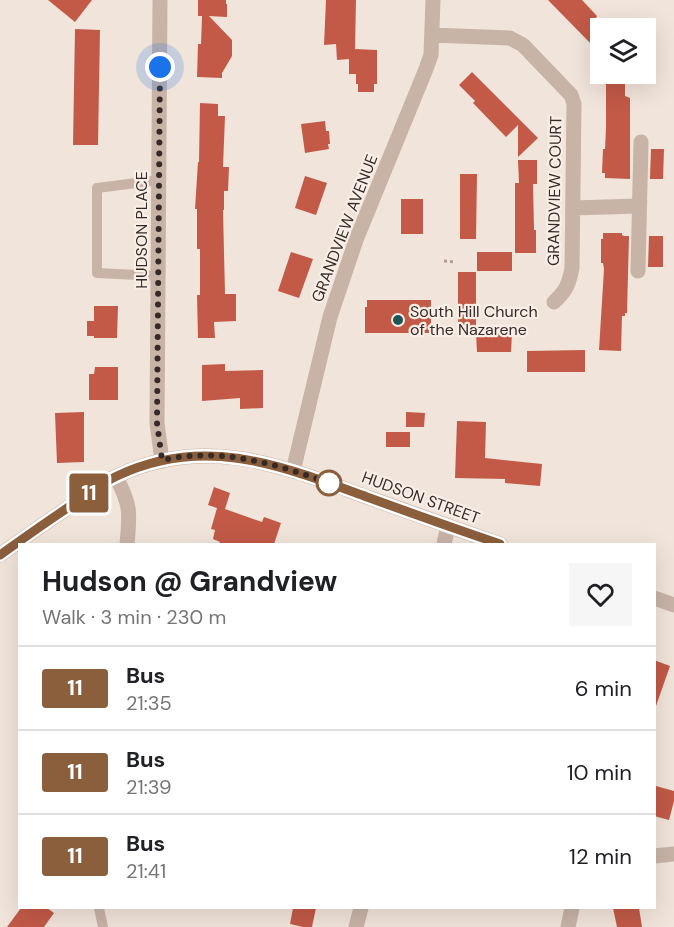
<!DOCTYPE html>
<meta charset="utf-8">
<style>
body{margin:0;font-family:"DM Sans",sans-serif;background:#f6f6f6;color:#202124;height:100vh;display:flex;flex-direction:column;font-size:22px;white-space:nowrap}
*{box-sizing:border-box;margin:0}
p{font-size:20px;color:#757577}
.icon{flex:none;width:33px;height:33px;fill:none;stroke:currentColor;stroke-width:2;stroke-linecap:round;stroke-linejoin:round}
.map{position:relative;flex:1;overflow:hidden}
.sheet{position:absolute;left:18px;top:543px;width:638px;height:366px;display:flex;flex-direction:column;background:#fff;border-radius:0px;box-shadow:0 6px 24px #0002}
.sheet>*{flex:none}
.badge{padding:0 12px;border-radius:4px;font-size:21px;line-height:39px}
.controls{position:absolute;left:590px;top:18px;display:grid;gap:12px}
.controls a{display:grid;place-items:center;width:66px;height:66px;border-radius:0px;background:#fff;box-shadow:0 6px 24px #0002;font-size:30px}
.you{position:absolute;width:30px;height:30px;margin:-15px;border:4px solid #fff;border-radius:50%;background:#1a73e8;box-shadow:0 0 0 9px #1a73e833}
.map>.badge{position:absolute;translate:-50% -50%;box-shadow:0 0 0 3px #fff}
.round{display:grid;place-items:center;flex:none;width:63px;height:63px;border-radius:0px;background:#f6f6f6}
.overview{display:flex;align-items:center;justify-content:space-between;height:102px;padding:0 24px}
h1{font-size:28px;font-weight:700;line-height:45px}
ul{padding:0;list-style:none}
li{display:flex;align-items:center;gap:18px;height:84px;padding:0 24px;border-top:2px solid #e0e0e0}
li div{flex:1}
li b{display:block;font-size:22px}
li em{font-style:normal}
li .badge{min-width:66px;font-weight:700;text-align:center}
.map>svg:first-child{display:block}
.building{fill:#c25a47}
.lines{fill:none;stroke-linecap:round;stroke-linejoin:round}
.path{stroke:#b49d91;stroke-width:3;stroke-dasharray:3 3;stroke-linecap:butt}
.service{stroke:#c8b3a7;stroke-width:10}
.minor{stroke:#c8b3a7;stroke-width:15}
.tertiary{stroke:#c8b3a7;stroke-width:15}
.line-casing{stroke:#fff;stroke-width:14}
.line{stroke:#8b5e3c;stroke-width:9}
.walk{stroke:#352a27;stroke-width:6;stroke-dasharray:0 10.8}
.poi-dot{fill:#1e5554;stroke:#f9efe6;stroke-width:2}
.stop-dot{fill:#fff;stroke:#8b5e3c;stroke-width:3}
.labels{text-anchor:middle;stroke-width:4.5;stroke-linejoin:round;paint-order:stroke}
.street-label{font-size:16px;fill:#352a27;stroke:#f9efe6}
.poi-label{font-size:16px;fill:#352a27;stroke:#f9efe6;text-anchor:start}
</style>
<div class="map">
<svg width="674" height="927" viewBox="0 0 674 927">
<rect width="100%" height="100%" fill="#f1e4da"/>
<path class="building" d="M48 0H92L75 22Z
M198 0H226V4H227V17L209 16 232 40V56L222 73V78L197 77 198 44H201L202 16H198Z
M326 0H356L355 49 377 50V84H374V92H358V84H356V74H349V59L337 60 336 44 324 45Z
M548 0H582L597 16 596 18 598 20 596 22 600 26V40L594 47Z
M75 29 100 30 98 145H73Z
M472 72 538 138 518 157V125L506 137 473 103 475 101 459 85Z
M606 74H625V96L630 98V179L605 178V173H602L603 149H605L606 128Z
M200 103 218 104V116H225L223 167H229L228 191H224V210H223L225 294H236V321L214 322 215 338H198L197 295H200V249H197V209H195L198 162H199Z
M325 121 326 131H329L330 144H328L329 149 305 153 301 124Z
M651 149H664L663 179H650Z
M518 160H537V184H533L534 230H536V253H515V183H519Z
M460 174H477L476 239H460Z
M305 176 327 183 316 215 295 208Z
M401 199H423V234H401Z
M603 233H622V235L624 236H629L627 313H625V316H622L621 351 599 350 604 269 603 263H601V239H603Z
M649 236H663V267H648Z
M291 252 313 259 299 298 278 291Z
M477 252H512V271H477Z
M458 272H476V331H458Z
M367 300H431V333H365V307H367Z
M94 306H118L117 338H94V336H87V321H94Z
M476 333H512L511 352H477Z
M585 350V372H527V351Z
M225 364V371L263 370V408L240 409V398L202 401V365Z
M95 367H118V400H89V374H94Z
M84 412V462L57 463 55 413Z
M406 412 425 413 424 427H406Z
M457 421 486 422 485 458 542 464 540 486 505 483V479L455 478Z
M386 432H410V447H386Z
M214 487 230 493 225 509 262 522 264 517 281 523 274 544H219L220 542 213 539 215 530 211 529 217 508 208 505Z
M654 660 670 666 656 706H654Z
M656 786 674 791V801L669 820 654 816V796Z
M21 908H47L54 913 44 927H7Z
M293 908H316L312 927H303L290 924Z
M613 908H639L642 927H617Z"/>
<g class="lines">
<path class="path" d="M444 261 455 262"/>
<path class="service" d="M159 276 97 273V188L160 180
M99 908 103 927"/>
<path class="minor" d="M160 0 157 423 162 461
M432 35 510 38 523 45 571 95 574 104 572 268C569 284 566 291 554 302
M573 208 639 206
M638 271 641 142
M293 471 330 317 356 240 426 69 431 55 433 0
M116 477C131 505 130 513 127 544
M444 544 448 526
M654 856 674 854
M356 927 361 908
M568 927 572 908"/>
<path class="tertiary" d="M0 555C21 540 42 525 63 511 80 499 98 485 117 476 206 434 282 466 367 497 412 513 456 529 500 544
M654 598 674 605"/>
</g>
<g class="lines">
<defs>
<path id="line" d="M0 555C21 540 42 525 63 511 80 499 98 485 117 476 205 434 282 466 367 497 411 513 456 529 500 544"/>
</defs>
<use href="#line" class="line-casing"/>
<use href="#line" class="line"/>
<path class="walk" d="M160 67 157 423 162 460C171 459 180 456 190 456 239 452 287 468 332 484L329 483"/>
</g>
<circle class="poi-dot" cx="398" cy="320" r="6"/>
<circle class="stop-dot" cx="329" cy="483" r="12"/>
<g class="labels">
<g class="street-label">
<text transform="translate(554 191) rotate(-89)" y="6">GRANDVIEW COURT</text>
<text transform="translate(344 228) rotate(-69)" y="6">GRANDVIEW AVENUE</text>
<text transform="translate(141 230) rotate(-90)" y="6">HUDSON PLACE</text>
<text transform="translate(421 497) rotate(20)" y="6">HUDSON STREET</text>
</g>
<g class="poi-label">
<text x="410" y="317">South Hill Church<tspan x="410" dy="18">of the Nazarene</tspan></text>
</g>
</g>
</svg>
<div class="controls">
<a><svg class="icon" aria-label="layers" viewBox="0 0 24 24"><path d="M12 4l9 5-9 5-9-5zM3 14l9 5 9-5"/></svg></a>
</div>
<div class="you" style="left:160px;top:67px"></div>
<b class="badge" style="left:89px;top:493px;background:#8b5e3c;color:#fff">11</b>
<section class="sheet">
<div class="overview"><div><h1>Hudson @ Grandview</h1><p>Walk · 3 min · 230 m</p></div><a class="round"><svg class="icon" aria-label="heart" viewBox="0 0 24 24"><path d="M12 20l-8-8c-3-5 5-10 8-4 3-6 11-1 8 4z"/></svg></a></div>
<ul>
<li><span class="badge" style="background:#8b5e3c;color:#fff">11</span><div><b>Bus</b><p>21:35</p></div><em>6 min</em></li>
<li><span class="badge" style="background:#8b5e3c;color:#fff">11</span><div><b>Bus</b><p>21:39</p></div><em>10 min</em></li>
<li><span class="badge" style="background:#8b5e3c;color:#fff">11</span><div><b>Bus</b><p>21:41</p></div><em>12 min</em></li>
</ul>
</section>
</div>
